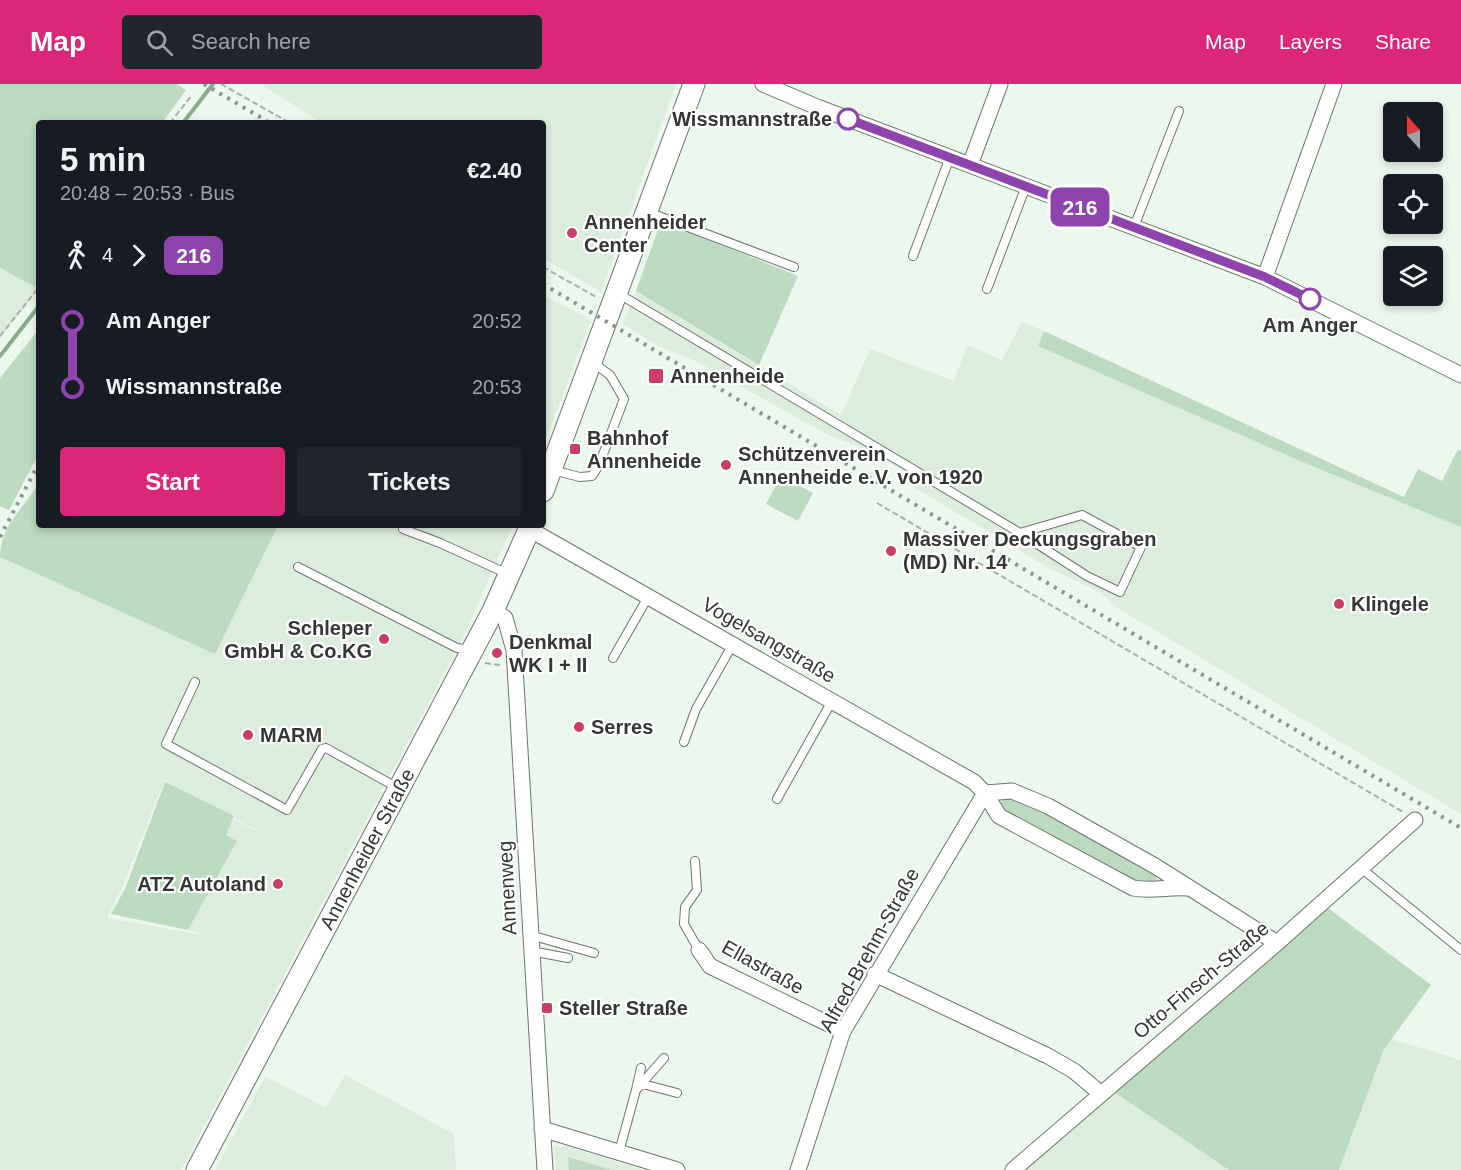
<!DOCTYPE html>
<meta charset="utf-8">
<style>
body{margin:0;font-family:Arial,sans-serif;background:#20242c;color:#f1f3f6;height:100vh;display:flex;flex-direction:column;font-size:22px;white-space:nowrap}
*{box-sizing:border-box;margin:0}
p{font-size:20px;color:#9ea1a6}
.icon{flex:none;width:33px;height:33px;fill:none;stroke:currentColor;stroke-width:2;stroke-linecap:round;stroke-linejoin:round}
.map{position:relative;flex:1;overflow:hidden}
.side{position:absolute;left:36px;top:36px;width:510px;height:408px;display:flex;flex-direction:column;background:#171b24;border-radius:6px;box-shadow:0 3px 9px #0003}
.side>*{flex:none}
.badge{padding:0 12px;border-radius:9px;font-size:21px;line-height:39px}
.needle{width:39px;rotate:339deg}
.fabs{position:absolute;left:1383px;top:18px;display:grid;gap:12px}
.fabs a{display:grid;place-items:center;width:60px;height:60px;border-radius:6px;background:#171b24;box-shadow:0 3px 9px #0003;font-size:30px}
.map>.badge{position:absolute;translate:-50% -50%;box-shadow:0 0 0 3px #fff}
.legs{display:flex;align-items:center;gap:9px;height:66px;padding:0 24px;font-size:20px}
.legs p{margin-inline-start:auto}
.overview{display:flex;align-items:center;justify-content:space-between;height:102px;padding:0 24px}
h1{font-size:33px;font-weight:600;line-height:45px}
.primary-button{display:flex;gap:12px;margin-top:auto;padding:12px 24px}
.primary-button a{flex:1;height:69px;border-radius:6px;background:#db2777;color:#fff;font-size:24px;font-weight:600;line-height:69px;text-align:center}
.primary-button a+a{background:#20242c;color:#f1f3f6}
ul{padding:0 24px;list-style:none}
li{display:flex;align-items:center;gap:21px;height:66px;font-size:22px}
li i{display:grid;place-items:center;width:9px;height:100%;margin:0 8px;background:currentColor}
li i::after{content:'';width:15px;height:15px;margin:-8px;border:4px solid;border-radius:50%;background:#171b24}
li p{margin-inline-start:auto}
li:first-child i{background:linear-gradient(#0000 50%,currentColor 0)}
li:last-child i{background:linear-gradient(currentColor 50%,#0000 0)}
header{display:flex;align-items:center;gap:36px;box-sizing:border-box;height:84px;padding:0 30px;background:#db2777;color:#fff}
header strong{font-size:28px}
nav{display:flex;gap:33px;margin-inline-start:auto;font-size:21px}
.search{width:420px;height:54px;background:#20242c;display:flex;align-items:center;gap:15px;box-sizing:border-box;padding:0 21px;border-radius:6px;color:#9ea1a6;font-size:22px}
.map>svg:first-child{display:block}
.built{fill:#dcedde;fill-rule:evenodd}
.green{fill:#bcdabf}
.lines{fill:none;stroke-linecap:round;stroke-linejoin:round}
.stream{stroke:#89ac8d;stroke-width:4}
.lane-casing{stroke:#6c766d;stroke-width:10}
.street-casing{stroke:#6c766d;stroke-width:17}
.secondary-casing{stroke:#6c766d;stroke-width:23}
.path{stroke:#a8b1a9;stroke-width:2;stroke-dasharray:6 3;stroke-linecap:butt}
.lane{stroke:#fff;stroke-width:8}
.street{stroke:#fff;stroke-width:15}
.secondary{stroke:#fff;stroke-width:21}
.rail{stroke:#8c938d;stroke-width:4;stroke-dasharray:3 6;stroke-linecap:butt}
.line-1-casing{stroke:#fff;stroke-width:14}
.line-1{stroke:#8e44ad;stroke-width:9}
.stop-1-dot{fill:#fff;stroke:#8e44ad;stroke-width:3}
.poi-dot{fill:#ca3c69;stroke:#fff;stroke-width:2}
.labels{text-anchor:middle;stroke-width:4.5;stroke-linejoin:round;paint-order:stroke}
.stop-label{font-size:20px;font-weight:bold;fill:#333834;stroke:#fff;text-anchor:end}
.poi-label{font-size:20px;font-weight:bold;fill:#333834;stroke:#fff;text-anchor:start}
.street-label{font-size:20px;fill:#333834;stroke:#fff}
</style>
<header>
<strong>Map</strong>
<div class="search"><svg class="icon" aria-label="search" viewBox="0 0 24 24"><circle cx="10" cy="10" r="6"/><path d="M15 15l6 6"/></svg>Search here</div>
<nav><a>Map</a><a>Layers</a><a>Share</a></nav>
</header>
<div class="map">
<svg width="1461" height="1086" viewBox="0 0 1461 1086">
<rect width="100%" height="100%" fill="#ecf7ed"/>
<path class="built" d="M261 0H676L601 208 543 174V39H321Z
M0 184 39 205 0 255Z
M636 207 841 331 870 265 954 297 967 261 1002 276 1022 238 1044 247 1038 262 1300 377 1461 443V730L1116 523 1100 508 1049 484 900 395 904 387 870 367 830 352 695 277 658 262 623 240Z
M543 211 591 236 543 364Z
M278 441H513L463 554 181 1086H0V473L215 569ZM164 697 279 758 233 735 226 751 237 757 188 846 203 851 107 834 123 802Z
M1391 955 1461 976V1086H1339L1384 965Z
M345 991 454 1050 456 1086H215L265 992 326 1024Z
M1114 1008 1229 1086H1023Z
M566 1062 643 1086H556L554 1063Z"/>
<path class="green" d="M0 0H177L186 6 162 39H39V205L0 184Z
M661 137 798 192 759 281 636 207Z
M39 245V369L9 426 0 422V294Z
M1044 247 1404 413 1418 385 1442 397 1458 365 1461 367V443L1300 377 1038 262Z
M781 392 813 409 798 437 766 420Z
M39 399V441H278L215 570 0 473C0 442 24 424 39 399Z
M165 698 234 732 226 751 237 757 188 846 111 830 125 805Z
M1005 713 1057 733 1155 787 1157 795 1154 801 1147 803 1002 728 998 722Z
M1328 824 1431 901 1384 965 1339 1086H1229L1114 1008Z
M568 1073 611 1086H569Z"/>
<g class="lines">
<path class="stream" d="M183 39 213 0
M0 272 39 222"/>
<defs>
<path id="lane" d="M648 128 794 183
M1134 143 1179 27
M913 172 950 73
M987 205 1026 102
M619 210 1020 449 1087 492 1120 508 1141 463 1082 431 1020 449
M552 386 580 393 592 392 599 381 624 315 610 291 592 278
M403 445 440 459 508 490
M298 483 457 564 471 566
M613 574 648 513
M195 598 166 660 287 726 322 665 326 664 398 704
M684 658 696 625 733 560
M777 715 832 617
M695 777 697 806 685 823 684 840 699 866
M1361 784 1461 866
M530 851 594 869
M531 867 568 874
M643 1000 677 1009
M636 1006 641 984
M619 1068 636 1006 664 974"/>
<path id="street" d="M763 0 817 23 1265 193 1461 291
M970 81 1000 0
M1265 193 1334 0
M529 445 974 698 985 709 999 732 1133 804C1155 808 1168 802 1188 804
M493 527 505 534 514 566 545 1086
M985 709 1012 707 1048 722 1155 782 1277 859
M699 866 710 882 843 947
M875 890 1048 972 1074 987 1100 1009
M542 1045 677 1086
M798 1086 843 947 985 709
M1013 1086 1277 859 1415 736"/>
<path id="secondary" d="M543 407 694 0
M197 1086 493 527 531 441"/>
</defs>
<use href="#lane" class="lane-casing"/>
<use href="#street" class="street-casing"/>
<use href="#secondary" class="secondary-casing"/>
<path class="path" d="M221 0 290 39
M170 39 192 11
M543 183 598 214
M0 252 39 203
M877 419 1403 728
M485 579 500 581"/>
<use href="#lane" class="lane"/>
<use href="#street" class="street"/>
<use href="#secondary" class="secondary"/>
<path class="rail" d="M204 0 270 39
M543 200 1461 744
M0 453 39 379"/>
</g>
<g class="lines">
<defs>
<path id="line-1" d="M848 35 1265 193 1310 215"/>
</defs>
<use href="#line-1" class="line-1-casing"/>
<use href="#line-1" class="line-1"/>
</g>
<g class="stop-1-dot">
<circle cx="848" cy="35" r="10"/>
<circle cx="1310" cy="215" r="10"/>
</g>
<g class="poi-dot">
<circle cx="572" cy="149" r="6"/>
<rect x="648" y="284" width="16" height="16" rx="3"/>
<rect x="569" y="359" width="12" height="12" rx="3"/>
<circle cx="726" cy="381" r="6"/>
<circle cx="891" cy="467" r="6"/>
<circle cx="1339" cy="520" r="6"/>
<circle cx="384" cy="555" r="6"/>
<circle cx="497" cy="569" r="6"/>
<circle cx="579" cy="643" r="6"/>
<circle cx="248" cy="651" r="6"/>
<circle cx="278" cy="800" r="6"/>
<rect x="541" y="918" width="12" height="12" rx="3"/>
</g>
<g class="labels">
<g class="stop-label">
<text x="832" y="42">Wissmannstraße</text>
<text x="1310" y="248" text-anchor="middle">Am Anger</text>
</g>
<g class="poi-label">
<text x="584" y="145">Annenheider<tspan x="584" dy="23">Center</tspan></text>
<text x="670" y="299">Annenheide</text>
<text x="587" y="361">Bahnhof<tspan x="587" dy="23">Annenheide</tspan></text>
<text x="738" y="377">Schützenverein<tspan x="738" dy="23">Annenheide e.V. von 1920</tspan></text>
<text x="903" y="462">Massiver Deckungsgraben<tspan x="903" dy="23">(MD) Nr. 14</tspan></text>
<text x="1351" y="527">Klingele</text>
<text x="372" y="551" text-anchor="end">Schleper<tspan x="372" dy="23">GmbH &amp; Co.KG</tspan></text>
<text x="509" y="565">Denkmal<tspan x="509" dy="23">WK I + II</tspan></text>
<text x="591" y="650">Serres</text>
<text x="260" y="658">MARM</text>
<text x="266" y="807" text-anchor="end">ATZ Autoland</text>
<text x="559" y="931">Steller Straße</text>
</g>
<g class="street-label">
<text transform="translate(769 556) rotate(30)" y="7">Vogelsangstraße</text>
<text transform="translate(367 765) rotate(-62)" y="7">Annenheider Straße</text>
<text transform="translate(507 804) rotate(-93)" y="7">Annenweg</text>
<text transform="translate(869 866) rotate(-61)" y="7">Alfred-Brehm-Straße</text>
<text transform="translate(763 883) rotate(29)" y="7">Ellastraße</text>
<text transform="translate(1201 896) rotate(-40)" y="7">Otto-Finsch-Straße</text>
</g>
</g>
</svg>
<div class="fabs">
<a><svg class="needle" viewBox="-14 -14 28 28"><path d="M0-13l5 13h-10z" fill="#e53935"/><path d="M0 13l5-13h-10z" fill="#9ea1a6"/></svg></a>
<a><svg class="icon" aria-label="locate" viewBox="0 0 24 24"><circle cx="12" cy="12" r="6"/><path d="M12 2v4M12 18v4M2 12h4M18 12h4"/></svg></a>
<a><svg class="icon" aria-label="layers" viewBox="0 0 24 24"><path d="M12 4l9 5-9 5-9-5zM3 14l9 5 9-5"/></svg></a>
</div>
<b class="badge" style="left:1080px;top:123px;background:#8e44ad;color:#fff">216</b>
<section class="side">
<div class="overview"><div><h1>5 min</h1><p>20:48 – 20:53 · Bus</p></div><b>€2.40</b></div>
<div class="legs"><svg class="icon" aria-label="walk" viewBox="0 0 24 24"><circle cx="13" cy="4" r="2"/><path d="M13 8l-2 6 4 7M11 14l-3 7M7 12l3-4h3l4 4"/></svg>4<svg class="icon" aria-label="forward" viewBox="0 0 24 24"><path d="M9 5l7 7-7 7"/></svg><b class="badge" style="background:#8e44ad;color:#fff">216</b></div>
<ul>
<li><i style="color:#8e44ad"></i><b>Am Anger</b><p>20:52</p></li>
<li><i style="color:#8e44ad"></i><b>Wissmannstraße</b><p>20:53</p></li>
</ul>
<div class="primary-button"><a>Start</a><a>Tickets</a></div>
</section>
</div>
